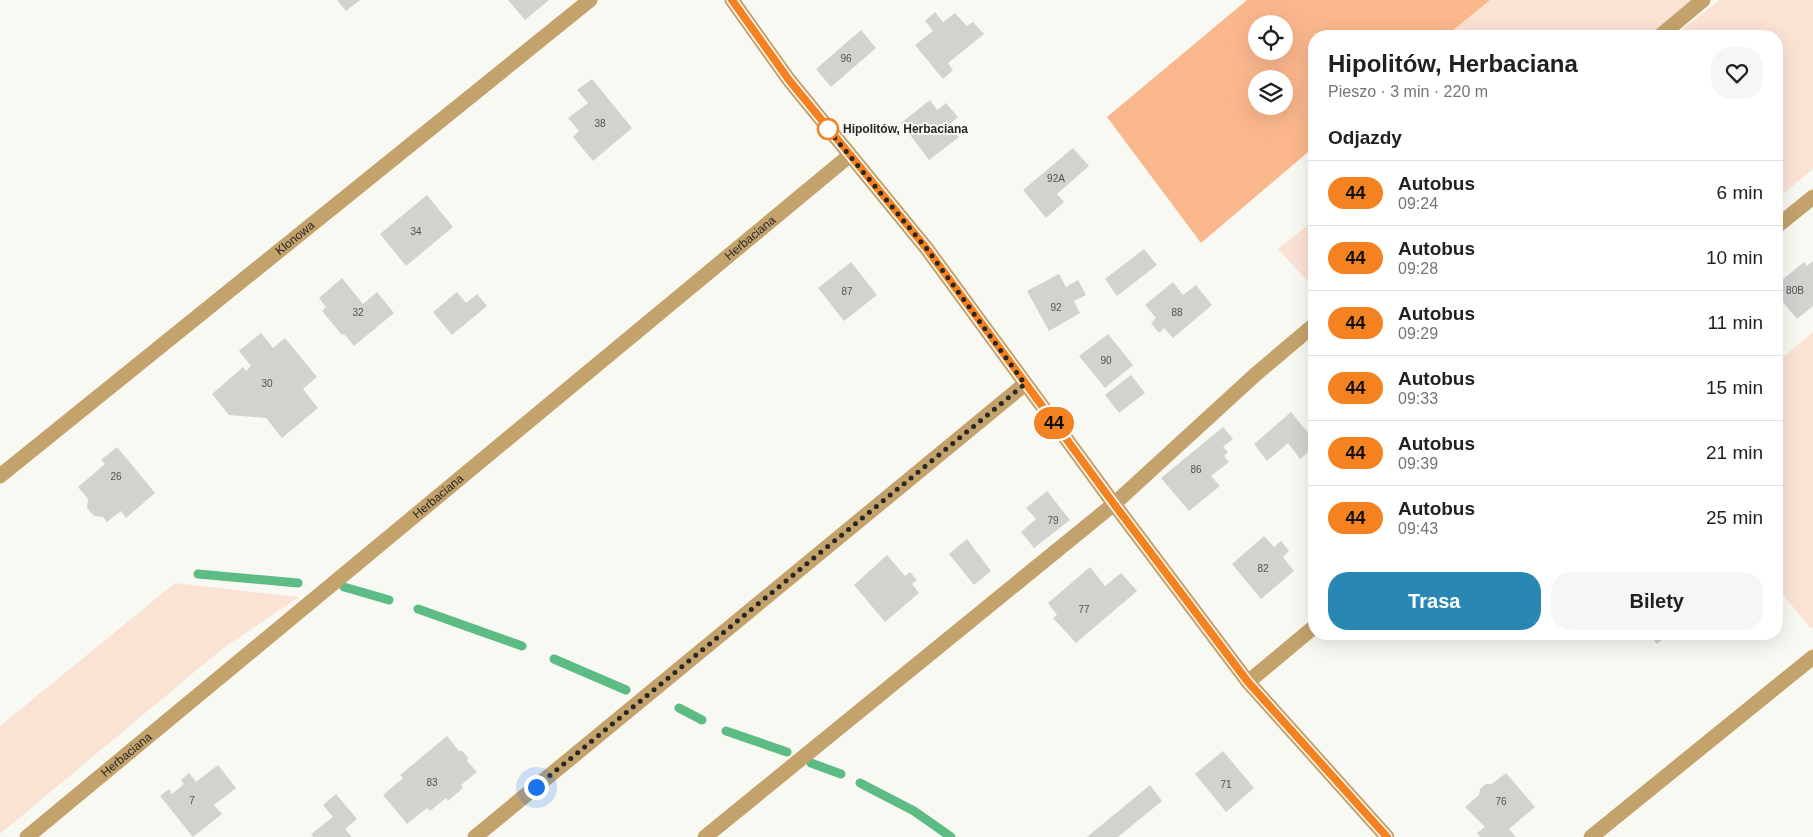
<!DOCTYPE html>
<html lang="pl">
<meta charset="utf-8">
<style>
body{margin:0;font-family:Arial,sans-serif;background:#f6f6f6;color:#202124;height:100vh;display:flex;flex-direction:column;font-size:19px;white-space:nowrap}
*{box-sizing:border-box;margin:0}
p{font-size:16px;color:#757577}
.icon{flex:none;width:28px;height:28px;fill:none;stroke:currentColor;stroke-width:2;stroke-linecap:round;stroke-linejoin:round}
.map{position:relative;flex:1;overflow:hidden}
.details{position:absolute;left:1308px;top:30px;width:475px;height:610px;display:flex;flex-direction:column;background:#fff;border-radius:20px;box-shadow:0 5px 20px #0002}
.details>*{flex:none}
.badge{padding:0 10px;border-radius:16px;font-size:18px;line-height:32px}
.buttons{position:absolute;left:1248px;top:15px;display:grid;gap:10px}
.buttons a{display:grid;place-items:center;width:45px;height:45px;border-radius:50%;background:#fff;box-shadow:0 5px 20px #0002;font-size:25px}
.you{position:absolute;width:25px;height:25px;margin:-12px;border:4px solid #fff;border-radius:50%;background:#1a73e8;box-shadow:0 0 0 8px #1a73e833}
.map>.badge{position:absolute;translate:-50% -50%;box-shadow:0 0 0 2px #fff}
h2{padding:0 20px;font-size:19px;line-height:45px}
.round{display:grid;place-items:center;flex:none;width:52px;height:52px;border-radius:20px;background:#f6f6f6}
.summary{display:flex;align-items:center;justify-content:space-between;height:85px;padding:0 20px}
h1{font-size:24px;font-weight:800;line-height:38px}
.action{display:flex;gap:10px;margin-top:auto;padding:10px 20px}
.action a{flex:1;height:58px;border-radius:20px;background:#2888b3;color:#fff;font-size:20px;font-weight:800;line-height:58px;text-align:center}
.action a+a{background:#f6f6f6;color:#202124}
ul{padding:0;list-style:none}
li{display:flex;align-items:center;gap:15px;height:65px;padding:0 20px;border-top:1px solid #e0e0e0}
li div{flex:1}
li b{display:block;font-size:19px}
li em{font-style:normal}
li .badge{min-width:55px;font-weight:700;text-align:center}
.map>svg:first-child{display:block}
.green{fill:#fbe3d4}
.forest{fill:#fab78c;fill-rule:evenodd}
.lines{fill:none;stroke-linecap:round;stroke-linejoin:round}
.stream{stroke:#5dbb84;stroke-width:9}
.building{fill:#d1d3cf}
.lane{stroke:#c4a26c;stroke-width:15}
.street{stroke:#c4a26c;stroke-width:15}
.line-casing{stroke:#fff;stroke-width:11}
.line{stroke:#f58220;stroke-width:8}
.walk{stroke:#272725;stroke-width:5;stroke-dasharray:0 9}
.stop-dot{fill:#fff;stroke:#f58220;stroke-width:2.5}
.labels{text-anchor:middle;stroke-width:4;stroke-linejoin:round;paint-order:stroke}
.number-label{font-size:10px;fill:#525250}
.stop-label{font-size:12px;font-weight:bold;fill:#272725;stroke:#f9f9f4;text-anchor:start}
.street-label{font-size:12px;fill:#272725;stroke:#f9f9f4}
</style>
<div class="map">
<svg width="1813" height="837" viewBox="0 0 1813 837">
<rect width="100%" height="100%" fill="#f9f9f4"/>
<path class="green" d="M1490 0H1693L1650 36H1446Z
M1719 0H1813V169L1776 200V36H1674Z
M1314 220V288L1278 249Z
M1813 332V627L1811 629 1776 586V363Z
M175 583 299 597 222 649 0 834V726Z"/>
<path class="forest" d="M1247 0H1490L1446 36H1314V147L1201 243 1107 117ZM1256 24H1284V51H1256ZM1256 79H1284V106H1256Z"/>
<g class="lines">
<path class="stream" d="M198 574 298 583
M344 587 389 600
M418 609 522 646
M554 659 626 690
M679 708 702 720
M726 731 787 752
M811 763 841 774
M860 783 914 811 951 837"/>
</g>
<path class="building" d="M337 0H360L346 11Z
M508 0H549L525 20Z
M935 12 943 22 955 13 967 26 973 22 984 34 948 63 953 70 943 79 915 45 933 31 925 21Z
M861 30 876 48 831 87 816 69Z
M592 79 632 128 593 161 573 137 579 131 568 118 588 103 577 90Z
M930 100 937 110 946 103 958 117 949 125 959 137 929 160 901 123Z
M1073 148 1089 166 1057 194 1064 202 1046 218 1023 190Z
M427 195 453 227 406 266 380 234Z
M1144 249 1157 265 1117 296 1105 279Z
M1813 261V306L1797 319 1776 294V285L1804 262 1807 266Z
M851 262 877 295 844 321 818 288Z
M1059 274 1066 287 1078 280 1086 295 1074 301 1080 313 1049 331 1027 291Z
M342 278 363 304 377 292 394 313 354 346 344 334 342 335 322 311 326 307 319 298Z
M1173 282 1183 295 1196 285 1212 305 1173 338 1164 328 1159 333 1151 323 1156 318 1145 305Z
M457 292 466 303 477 294 487 306 452 335 433 312Z
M261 333 273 348 285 338 317 377 303 389 318 408 282 438 266 418 229 415 212 394 243 367 246 371 251 366 239 351Z
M1108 334 1133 365 1105 388 1079 356Z
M1131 375 1145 393 1119 413 1105 395Z
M1291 412 1314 440V447L1300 459 1288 443 1267 461 1254 444Z
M1223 427 1233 439 1223 447 1228 452 1224 456 1229 462 1211 476 1220 486 1189 511 1161 478Z
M117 447 155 493 126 518 121 511 107 522 103 517 94 516 87 508 88 499 78 487 105 464 101 460Z
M1047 491 1070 520 1034 548 1021 532 1036 519 1026 508Z
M1264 536 1274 547 1281 541 1289 551 1283 557 1294 571 1261 599 1232 564Z
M967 539 991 571 974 585 949 554Z
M887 555 905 576 910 572 917 580 912 584 919 593 885 622 854 585Z
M1090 567 1105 586 1121 573 1137 591 1076 643 1053 618 1057 615 1048 603Z
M1649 634H1670L1657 644Z
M447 736 459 751H462L468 757 467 761 477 772 461 785 463 788 448 801 446 798 430 811 427 808 407 824 383 795 403 778 400 775Z
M1223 751 1254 788 1226 812 1195 774Z
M218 765 236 788 214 805 222 814 193 837 160 796 169 789 172 794 184 784 181 780 189 773 196 782Z
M1506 773 1535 807 1509 829 1516 837H1480L1477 833 1485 827 1465 807 1479 795 1480 789 1486 784H1492Z
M1150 785 1162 801 1118 837H1087Z
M336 794 357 819 345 829 352 837H313L311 834 333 817 323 805Z"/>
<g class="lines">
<path class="lane" d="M1660 36 1703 0
M1776 227 1813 197
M1248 682 1314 627
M475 837 1025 384
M705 837 1114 504 1256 374 1314 325
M1591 837 1813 657"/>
<g class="street">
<path d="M732 0 789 80 927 249 1114 504 1248 682 1387 837"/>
<path id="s1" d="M0 476 590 0"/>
<path id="s2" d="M27 837 849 156"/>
</g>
</g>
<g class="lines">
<defs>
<path id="line" d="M732 0 789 80 927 249 1114 504 1248 682 1387 837"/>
</defs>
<use href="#line" class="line-casing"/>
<use href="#line" class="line"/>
<path class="walk" d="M536 787 1025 384 927 249 825 126 828 129"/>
</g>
<circle class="stop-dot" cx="828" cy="129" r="10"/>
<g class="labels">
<g class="number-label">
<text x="846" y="62">96</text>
<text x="600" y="127">38</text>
<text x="1056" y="182">92A</text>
<text x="416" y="235">34</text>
<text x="1795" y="294">80B</text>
<text x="847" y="295">87</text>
<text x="1056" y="311">92</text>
<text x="358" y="316">32</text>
<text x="1177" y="316">88</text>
<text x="1106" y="364">90</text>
<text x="267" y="387">30</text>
<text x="1196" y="473">86</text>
<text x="116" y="480">26</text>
<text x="1053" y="524">79</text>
<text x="1263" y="572">82</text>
<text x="1084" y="613">77</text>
<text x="432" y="786">83</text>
<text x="1226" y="788">71</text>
<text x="192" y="804">7</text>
<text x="1501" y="805">76</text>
</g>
<g class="stop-label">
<text x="843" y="133">Hipolitów, Herbaciana</text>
</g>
<g class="street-label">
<text dy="4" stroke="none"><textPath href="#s1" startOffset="379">Klonowa</textPath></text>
<text dy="4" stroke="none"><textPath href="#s2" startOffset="939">Herbaciana</textPath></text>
<text dy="4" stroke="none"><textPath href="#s2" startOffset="534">Herbaciana</textPath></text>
<text dy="4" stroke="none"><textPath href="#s2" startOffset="129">Herbaciana</textPath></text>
</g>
</g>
</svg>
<div class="buttons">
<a><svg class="icon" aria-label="locate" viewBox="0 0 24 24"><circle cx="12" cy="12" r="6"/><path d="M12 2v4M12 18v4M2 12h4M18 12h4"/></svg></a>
<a><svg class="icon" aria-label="layers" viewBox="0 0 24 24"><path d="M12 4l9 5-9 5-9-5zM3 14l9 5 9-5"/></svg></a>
</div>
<div class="you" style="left:536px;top:787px"></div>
<b class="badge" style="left:1054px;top:423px;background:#f58220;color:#111">44</b>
<section class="details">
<div class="summary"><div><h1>Hipolitów, Herbaciana</h1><p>Pieszo · 3 min · 220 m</p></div><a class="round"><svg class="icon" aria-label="heart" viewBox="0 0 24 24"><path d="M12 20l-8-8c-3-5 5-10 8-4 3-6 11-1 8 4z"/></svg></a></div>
<h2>Odjazdy</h2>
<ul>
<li><span class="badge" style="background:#f58220;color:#111">44</span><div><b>Autobus</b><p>09:24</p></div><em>6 min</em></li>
<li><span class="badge" style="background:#f58220;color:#111">44</span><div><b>Autobus</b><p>09:28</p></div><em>10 min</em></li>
<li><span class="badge" style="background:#f58220;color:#111">44</span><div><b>Autobus</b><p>09:29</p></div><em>11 min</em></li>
<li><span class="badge" style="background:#f58220;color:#111">44</span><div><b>Autobus</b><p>09:33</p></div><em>15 min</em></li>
<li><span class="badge" style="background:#f58220;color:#111">44</span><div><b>Autobus</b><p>09:39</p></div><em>21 min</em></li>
<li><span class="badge" style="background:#f58220;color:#111">44</span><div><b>Autobus</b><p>09:43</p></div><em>25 min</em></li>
</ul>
<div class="action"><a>Trasa</a><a>Bilety</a></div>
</section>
</div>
